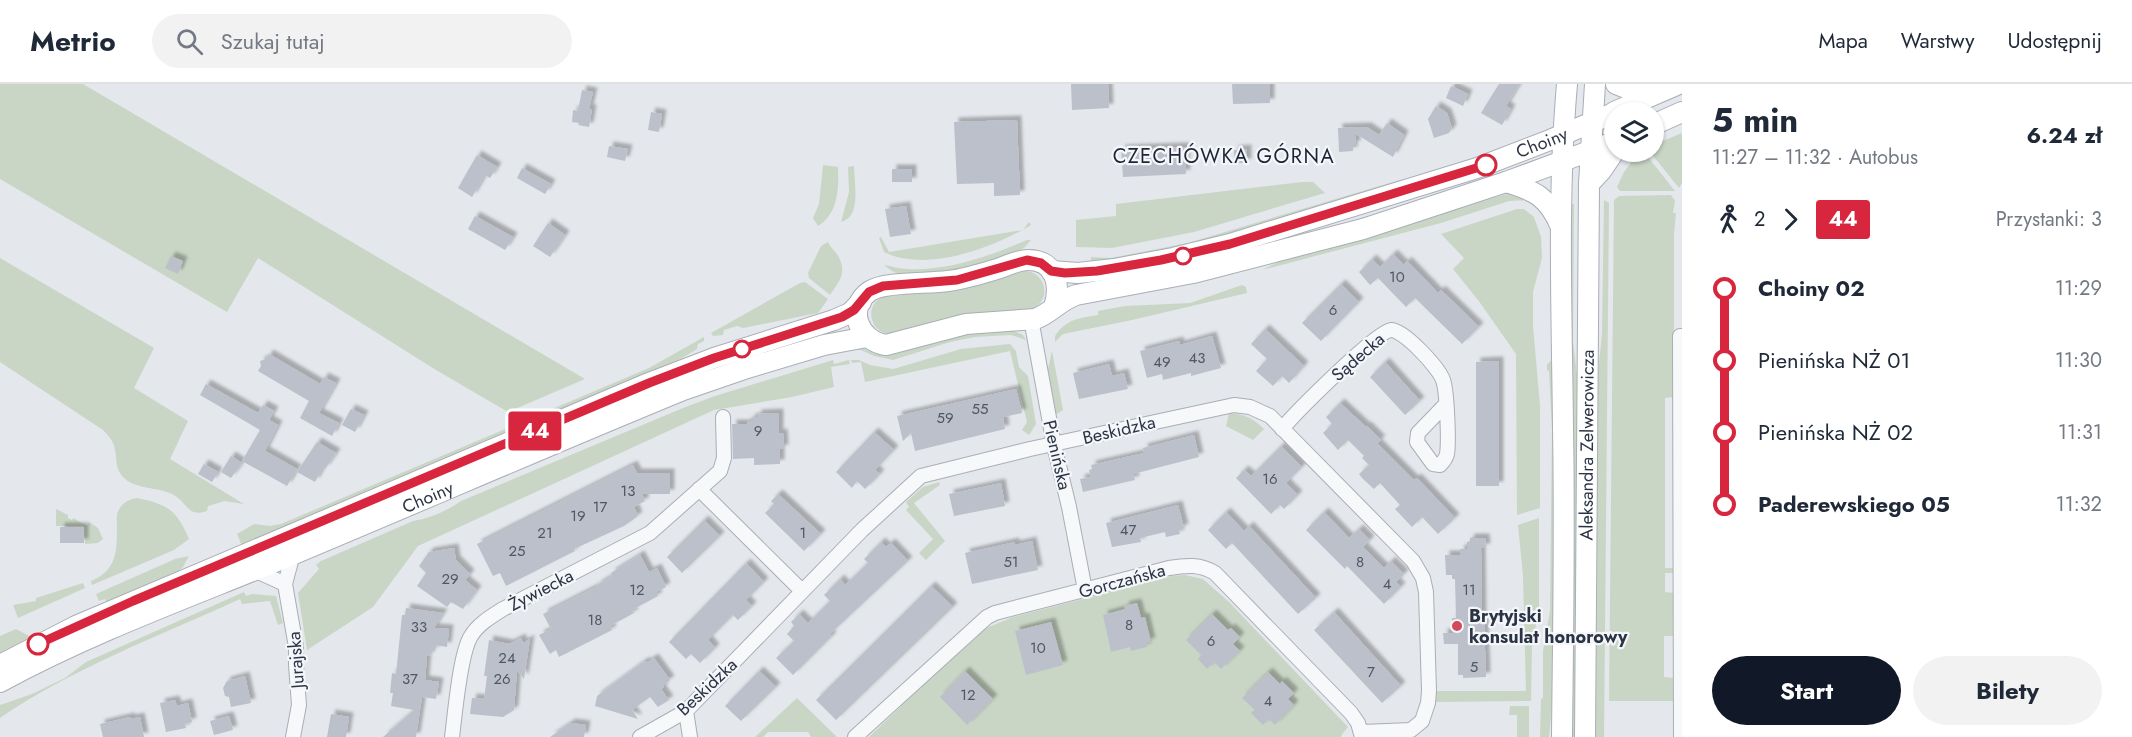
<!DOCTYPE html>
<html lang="pl">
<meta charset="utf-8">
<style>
body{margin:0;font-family:Jost,sans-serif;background:#f2f2f3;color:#1f2937;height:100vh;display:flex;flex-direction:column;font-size:22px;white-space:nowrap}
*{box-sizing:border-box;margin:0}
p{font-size:20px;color:#747a83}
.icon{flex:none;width:33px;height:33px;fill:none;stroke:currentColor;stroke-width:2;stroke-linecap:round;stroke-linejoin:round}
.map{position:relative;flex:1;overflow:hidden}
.details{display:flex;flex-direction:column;background:#fff;width:450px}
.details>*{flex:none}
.badge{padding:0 12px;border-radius:4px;font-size:21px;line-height:39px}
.tools{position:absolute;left:1604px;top:18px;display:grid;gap:12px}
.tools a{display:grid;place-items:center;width:60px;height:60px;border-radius:50%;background:#fff;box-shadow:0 2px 4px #0004;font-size:30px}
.map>.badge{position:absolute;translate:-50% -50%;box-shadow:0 0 0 3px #fff}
.legs{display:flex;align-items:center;gap:9px;height:66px;padding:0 30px;font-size:20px}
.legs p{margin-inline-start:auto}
.summary{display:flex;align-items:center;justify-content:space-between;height:102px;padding:0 30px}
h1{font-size:33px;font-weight:700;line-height:45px}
.action{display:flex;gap:12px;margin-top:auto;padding:12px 30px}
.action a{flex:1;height:69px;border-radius:36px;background:#111827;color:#fff;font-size:24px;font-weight:700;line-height:69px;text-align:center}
.action a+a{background:#f2f2f3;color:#1f2937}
ul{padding:0 30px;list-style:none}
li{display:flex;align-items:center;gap:21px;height:72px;font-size:22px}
li i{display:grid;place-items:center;width:9px;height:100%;margin:0 8px;background:currentColor}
li i::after{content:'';width:15px;height:15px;margin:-8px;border:4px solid;border-radius:50%;background:#fff}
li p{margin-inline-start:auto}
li:first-child i{background:linear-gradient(#0000 50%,currentColor 0)}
li:last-child i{background:linear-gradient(currentColor 50%,#0000 0)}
header{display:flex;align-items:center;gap:36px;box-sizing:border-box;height:84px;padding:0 30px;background:#fff;border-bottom:2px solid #e0e1e3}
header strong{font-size:28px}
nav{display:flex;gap:33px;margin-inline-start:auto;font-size:21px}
.search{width:420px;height:54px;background:#f2f2f3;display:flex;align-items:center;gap:15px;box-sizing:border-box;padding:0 21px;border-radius:33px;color:#747a83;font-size:22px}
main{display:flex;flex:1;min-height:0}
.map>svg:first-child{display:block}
.green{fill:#c9d6c5}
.building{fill:#bbc0ca;filter:url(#shadow)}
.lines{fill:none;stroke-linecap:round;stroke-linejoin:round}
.street-casing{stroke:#a9aeb7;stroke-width:16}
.secondary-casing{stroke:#a9aeb7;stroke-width:22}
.street{stroke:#f7f8fa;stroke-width:14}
.secondary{stroke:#fff;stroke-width:20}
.line-1-casing{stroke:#fff;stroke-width:14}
.line-1{stroke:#d7263d;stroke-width:9}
.stop-1-dot{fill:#fff;stroke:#d7263d;stroke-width:3}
.poi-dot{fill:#d1495b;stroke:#f4f6f9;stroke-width:2}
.labels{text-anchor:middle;stroke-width:4.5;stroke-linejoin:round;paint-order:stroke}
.number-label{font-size:15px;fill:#4f5766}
.street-label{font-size:18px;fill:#2b3445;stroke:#f4f6f9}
.poi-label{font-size:18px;font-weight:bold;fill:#2b3445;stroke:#f4f6f9;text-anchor:start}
.neighbourhood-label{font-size:20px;letter-spacing:1.5px;fill:#1d2536;stroke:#f4f6f9}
</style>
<header>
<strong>Metrio</strong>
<div class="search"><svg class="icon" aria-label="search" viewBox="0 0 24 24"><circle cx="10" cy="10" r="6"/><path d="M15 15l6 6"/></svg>Szukaj tutaj</div>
<nav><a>Mapa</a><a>Warstwy</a><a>Udostępnij</a></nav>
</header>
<main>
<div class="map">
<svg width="1682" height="653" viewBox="0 0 1682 653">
<defs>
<filter id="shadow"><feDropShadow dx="4.5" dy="-4.5" stdDeviation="1.5" flood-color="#0004"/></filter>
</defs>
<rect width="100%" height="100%" fill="#e4e7ec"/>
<path class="green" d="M0 0H83L585 295 508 328 436 286 258 174 227 228 0 95Z
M1682 49V99L1679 104 1650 68H1653V61Z
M1639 68H1644L1675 107H1620L1617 103 1624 88Z
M823 81 838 83C839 105 838 130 818 142L813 134 819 120Z
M854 82C854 99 862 133 841 138L849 108 848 83Z
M1403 95 1389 102 1195 161 1091 180V173L1111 174 1188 159Z
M1302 98H1313L1325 109 1194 148 1112 164 1076 163V136L1116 132V120Z
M1515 109 1529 116 1509 117 1441 139 1262 186 1284 175 1391 145 1506 110Z
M1671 111 1675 117 1673 129H1676L1674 150V313L1665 314V484H1674V489H1665V508L1674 509V552H1664V593L1673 594 1674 617H1609L1614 116 1619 112Z
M1604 116 1609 119 1604 653H1592L1596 309 1602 250Z
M1570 120H1574L1573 258 1580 315 1577 653H1570Z
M1517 125H1524L1534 133 1541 153 1542 174 1533 208V242L1540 322V424L1517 431 1516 270 1478 216 1453 185 1464 174 1441 150Z
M1029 138 1031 141C993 164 927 189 884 168L879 154 881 153 889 168 1023 146Z
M1027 156H1031L1024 164 1016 168C984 178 933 197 900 190 894 189 889 185 884 181 892 182 899 185 907 185 949 187 989 172 1027 156Z
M828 158C830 163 834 166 837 170 848 188 840 196 830 211L809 194 808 189 821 162Z
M0 174 154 264 134 304 188 337 170 375 244 420 225 417 208 422 207 427C187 434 188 418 172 410 157 403 134 405 123 393 115 384 117 376 115 366 114 358 109 352 103 346L0 278Z
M1023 187C1044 186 1053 213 1034 224 1024 229 984 227 970 230 954 232 937 236 921 241 911 244 901 250 891 250 883 250 875 245 873 238 869 230 872 219 880 214 888 209 902 211 911 210 950 209 986 199 1023 187Z
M805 198 828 215 818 229 743 244 737 242 724 246 723 251 713 252 711 249 800 199Z
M1242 201 1246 203 1247 209 1132 236 1063 250 1055 258V252C1066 235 1080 234 1098 231V227L1125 222 1190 219Z
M1010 245 1023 251 1026 256 1011 251 975 253 950 258 893 276 874 272 861 266H849L857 262 878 270 891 271 932 258 979 247Z
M704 253V257L698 260 697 265 672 280 242 462 237 450 254 440 270 442 281 440 649 284Z
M1010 260 1016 267 1019 283 1028 292 1036 340 1029 351 1022 346 1027 338 1010 267 865 298 861 278 852 279 851 276H859L870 281 893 285 961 265Z
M1052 267 1063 326 1055 331 1047 289Z
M833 276 834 280 849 276 850 280 831 283 834 303 792 313 714 326 418 462 373 523 307 566 298 509 319 485 316 481 321 477 413 437C431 434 447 427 461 417L683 324 715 312Z
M1550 277 1555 278V589L1549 653H1540L1541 615 1543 614V567L1550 527 1552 345 1549 287 1547 286V281Z
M1229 329C1244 330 1253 334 1264 345L1253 356 1226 342Z
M939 398 940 401 914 419 945 457 926 476 919 469 933 455 906 426 909 423 906 418 923 403Z
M137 414C167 420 177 426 189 455L174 466 92 501 91 497C122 484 116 459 117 430 121 420 126 416 137 414Z
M56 425 68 431V434L72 436 73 434 87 442 89 438 98 444 103 455 98 459 85 460 84 442H56Z
M1539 434V526L1532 560 1531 617 1436 618V607H1526L1523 492 1518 441Z
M189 472 183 483 174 491 107 519 105 515 99 517 96 510 175 475Z
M1185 491 1203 495 1229 518 1348 643 1342 650 1341 653H869L966 560 984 545 1013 533 1172 492Z
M83 499 85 504 18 534 13 521 36 517V514Z
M244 508 246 512 252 510 276 512 283 539 278 541 270 517 242 520 240 515C159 552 73 584 0 634V621L32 610 65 594 86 578Z
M16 545 31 553 0 570V552Z
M797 614 837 653H811L808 648H768L763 653H755Z
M1510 622H1529V653H1517V631H1509Z"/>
<path class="building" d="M1071 0H1108L1109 24 1072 26Z
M1232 0H1270V19L1233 20Z
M1499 0H1519L1506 22 1511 25 1502 41 1481 29Z
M1451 2 1468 10 1463 22 1446 14Z
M582 6 593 8 589 25H592L589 43 578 41 579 39 572 38 573 26 578 27Z
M1436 22 1447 29 1452 44 1449 49 1434 54 1428 35Z
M651 28 662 30 659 48 648 46Z
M1017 36 1020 111 994 112V99L957 100 954 38Z
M1387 39 1404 51 1393 73 1356 50V61H1353V67L1339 68 1338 44 1367 43 1379 51Z
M609 62 628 65 625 77 607 73Z
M1185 63 1186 90 1123 93 1121 65Z
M1247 65V79H1234V66Z
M477 71 497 83 490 94 485 91 472 113 458 104Z
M522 84 551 100 545 110 517 94Z
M892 85H912V98H892Z
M906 122 911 150 890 153 885 125Z
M475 132 513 153 505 166 468 145Z
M548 139 565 151 550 173 533 162Z
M1393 170 1404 181 1407 177 1438 209 1441 206 1479 243 1462 260 1415 214 1406 223 1378 194 1370 201 1359 188 1372 175 1380 183Z
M171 172 183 177 178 190 165 184Z
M1341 200 1359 218 1321 257 1302 239Z
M1265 245 1304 282 1289 299 1282 292 1273 302 1256 287 1267 275 1251 260Z
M1212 252 1221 284 1191 292V289L1163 296 1162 290 1147 294 1140 267 1179 257 1180 261Z
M269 270 320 300 324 293 336 299 319 329 339 339 332 352 300 334 309 317 258 287 261 282 260 277 266 275Z
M1499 277V402H1476V278Z
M1385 278 1420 317 1405 331 1370 293Z
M1109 280 1112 292 1124 289 1128 305 1079 315 1073 289Z
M206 300 258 329 263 321 274 327 269 336 278 341 265 367 297 385 287 402 242 377 260 346 200 311Z
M1016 305 1022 329 1003 333 1005 345 915 367 911 349 903 357 897 332Z
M1340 319 1366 343 1367 342 1381 356 1377 359 1414 396 1417 394 1455 434 1438 450 1422 433 1412 443 1395 425 1400 421 1380 399 1374 405 1363 395 1359 390 1369 381 1362 374 1364 372 1348 356 1338 366 1323 349 1332 340 1326 333Z
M351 325 364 331 355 348 342 341Z
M779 329V350L783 349 784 365H780V380L754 381V374L733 375 732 340H748L747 337H751V334L757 333V330Z
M874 348 894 366 875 386 880 390 865 405 857 397 852 404 836 388Z
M1194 351 1199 373 1133 390 1135 396 1083 408 1080 395 1091 393 1089 386 1092 385 1091 381 1144 369 1143 364Z
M317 358 336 369 325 385 323 383 315 398 297 388Z
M1281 362 1302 383 1286 399 1298 411 1284 425 1280 421 1271 430 1236 394 1244 386 1251 392Z
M231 372 242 379 231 394 221 388Z
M204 380 218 388 212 398 198 390Z
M633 381 637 389H670V410H642L645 417 634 423 638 432 624 442 574 465 575 467 506 502 500 489 493 492 477 460Z
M1001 399 1005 422 954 432 949 410Z
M778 410 821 450 804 467 765 429 774 420 771 417Z
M1178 421 1184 444 1179 446 1180 450 1166 453 1165 448 1140 454 1141 458 1112 463 1106 439Z
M1226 428 1244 447 1249 442 1316 514 1298 530 1232 459 1226 465 1208 446Z
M1324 428 1349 454 1359 445 1370 456 1363 463 1384 484 1391 477 1404 490 1396 498 1401 503 1384 520 1347 482 1345 485 1306 446Z
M704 436 720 452 682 489 667 473Z
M60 443H84V459H60Z
M1470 454H1485L1486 464H1481L1482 537H1484L1486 593 1463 594V591H1458V560H1444L1443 549H1453L1452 534H1456L1455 495H1452V491H1446L1445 471H1460V465H1467V458L1470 457Z
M1032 457 1038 486 972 500 965 469 1015 458V461Z
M881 458 886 463 891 459 908 477 830 550 832 552 793 591 776 574 794 557 787 550 794 542 791 538 799 530 808 539 830 517 824 511 840 495 845 501 868 479 864 475Z
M454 464 456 476 470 490 465 496 477 506 463 525 451 518 447 523 417 502 426 489 419 482 429 468Z
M640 471 649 488 657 484 666 503 656 508 658 512 632 526 634 529 610 542 612 546 559 573 556 566 550 570 539 551 551 545 543 530 598 502 597 501 612 492 611 489Z
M746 479 764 498 746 516 752 522 738 536 733 531 708 556 715 564 700 579 691 570 686 575 669 558Z
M931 502 953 523 836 636 816 616Z
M1137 519 1141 534 1145 533 1151 558 1146 559 1147 563 1131 567 1130 563 1111 568 1103 531 1125 525 1124 522Z
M406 524 443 529 434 544 449 545 447 563 435 561V567L431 566 430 572H427L425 596 439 598 436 615 422 613 416 653H383L414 626 391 622 393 609H390L392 589 396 590 402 531H405Z
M1334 528 1401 602 1382 619 1314 546Z
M1212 530 1228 546 1231 544 1240 553 1233 560 1240 567 1221 585 1214 578 1207 585 1198 575 1201 571 1186 556Z
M1051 538 1063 581 1026 591 1015 547Z
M521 554 523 559 530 555 524 595 517 586 514 626 503 633 470 630 472 614 484 615 487 592H484L489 556 509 560Z
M654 574 670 596 663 601 664 603 661 605 669 616 658 623 650 613 632 626 638 635 595 622 597 612 645 577 646 579Z
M759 587 776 603 741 637 725 622Z
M965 587 993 615 967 641 940 613Z
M1268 588 1280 600 1282 597 1294 609 1288 615 1294 621 1275 641 1269 635 1263 641 1251 629 1255 626 1242 614Z
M245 592 251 619 231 623 229 613 225 612 223 604 227 597Z
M175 616 177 622 188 619 192 638 185 640 186 644 166 648 160 619Z
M331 630 349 633 346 653H327Z
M229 632 233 646 214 651 210 637Z
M130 633 131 635 140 633 144 653H103L100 640Z
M571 639 586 641 584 653H550Z"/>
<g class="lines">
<defs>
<path id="street" d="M1031 235 1054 361 1069 423 1085 506
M1282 345C1295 329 1377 247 1391 246 1404 246 1439 284 1443 296 1447 307 1449 357 1447 370 1446 374 1443 378 1440 381L1433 380 1417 358 1418 349 1446 320
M699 405 802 507
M254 486 285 500
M686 627 690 653
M293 653 299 621 296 581V563L285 500 293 470
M452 653C455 630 460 569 471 552 478 540 492 532 503 525L650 449 720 387 724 374 723 333
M640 653 686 627 862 446 921 392 1030 365 1234 321 1250 323 1270 332 1413 477 1423 494 1426 508 1429 607 1428 619 1422 637 1411 646 1362 648
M855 653 987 533 995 529 1169 484C1187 481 1200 480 1215 489L1351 629 1358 639 1362 653
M1681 653 1680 252H1682"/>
<g id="secondary">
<path d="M1616 0 1631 6 1657 4"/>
<path d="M1614 28 1679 0"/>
<path d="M1653 41 1682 28"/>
<path d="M1506 98C1536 107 1548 113 1561 143"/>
<path d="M1589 100 1601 87 1614 68"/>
<path id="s1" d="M1051 187 1078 189 1114 185 1173 174 1230 160 1477 84 1550 56 1614 29"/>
<path d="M1054 223C1061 201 1056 176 1028 176 1017 176 1007 182 997 185 981 190 964 195 948 197 928 200 885 197 870 207 845 224 859 257 886 261L966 240 1035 235C1050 230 1059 217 1076 211L1193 189 1363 145 1506 98 1614 58"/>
<path d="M0 581 76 542 649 299 714 274 834 236 850 229 861 218"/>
<path id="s2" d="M0 598C90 549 187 514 282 475 416 419 549 361 683 306L744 285 824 261 867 253"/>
<path d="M1562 653C1563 550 1565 447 1563 345 1562 230 1557 115 1567 0"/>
<path id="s3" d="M1585 653 1589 100 1595 0"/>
</g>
</defs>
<use href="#street" class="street-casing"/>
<use href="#secondary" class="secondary-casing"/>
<use href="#street" class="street"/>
<use href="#secondary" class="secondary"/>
</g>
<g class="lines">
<defs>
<path id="line-1" d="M38 560 133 517 649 299 714 274 842 233 854 226 869 208 883 202 957 196 1027 176 1041 179 1051 187 1065 189 1097 187 1161 176 1230 160 1486 81"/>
</defs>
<use href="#line-1" class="line-1-casing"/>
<use href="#line-1" class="line-1"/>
</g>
<g class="stop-1-dot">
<circle cx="1486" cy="81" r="10"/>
<circle cx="1183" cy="172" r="8"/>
<circle cx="742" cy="265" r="8"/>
<circle cx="38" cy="560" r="10"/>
</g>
<circle class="poi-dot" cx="1457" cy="542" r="6"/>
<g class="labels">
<g class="number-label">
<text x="1397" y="198">10</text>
<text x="1333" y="231">6</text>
<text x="1197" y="279">43</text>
<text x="1162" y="283">49</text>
<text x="980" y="330">55</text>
<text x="945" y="339">59</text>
<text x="758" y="352">9</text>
<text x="1270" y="400">16</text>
<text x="628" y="412">13</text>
<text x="600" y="428">17</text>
<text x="578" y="437">19</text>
<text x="1128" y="451">47</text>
<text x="545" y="454">21</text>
<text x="803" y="454">1</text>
<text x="517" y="472">25</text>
<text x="1011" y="483">51</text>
<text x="1360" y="483">8</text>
<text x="450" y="500">29</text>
<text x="1387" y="505">4</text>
<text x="637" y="511">12</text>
<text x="1469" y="511">11</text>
<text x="595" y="541">18</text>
<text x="1129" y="546">8</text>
<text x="419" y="548">33</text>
<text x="1211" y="562">6</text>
<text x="1038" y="569">10</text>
<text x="507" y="579">24</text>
<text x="1474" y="588">5</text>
<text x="1371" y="593">7</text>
<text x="410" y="600">37</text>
<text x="502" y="600">26</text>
<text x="968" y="616">12</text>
<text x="1268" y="622">4</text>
</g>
<g class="street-label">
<text dy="6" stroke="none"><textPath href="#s1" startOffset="510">Choiny</textPath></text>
<text transform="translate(1358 273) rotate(-41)" y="6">Sądecka</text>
<text transform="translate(1119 346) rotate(-13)" y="6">Beskidzka</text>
<text dy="6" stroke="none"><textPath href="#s3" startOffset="292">Aleksandra Zelwerowicza</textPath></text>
<text transform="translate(1057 371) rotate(77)" y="6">Pienińska</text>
<text dy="6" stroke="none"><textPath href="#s2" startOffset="466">Choiny</textPath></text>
<text transform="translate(1122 497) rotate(-15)" y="6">Gorczańska</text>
<text transform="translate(541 506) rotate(-27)" y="6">Żywiecka</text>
<text transform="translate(296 576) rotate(-94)" y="6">Jurajska</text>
<text transform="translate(707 603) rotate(-43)" y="6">Beskidzka</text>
</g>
<g class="poi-label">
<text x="1469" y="538">Brytyjski<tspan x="1469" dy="21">konsulat honorowy</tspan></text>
</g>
<g class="neighbourhood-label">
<text x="1224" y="79">CZECHÓWKA GÓRNA</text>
</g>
</g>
</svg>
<div class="tools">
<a><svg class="icon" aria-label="layers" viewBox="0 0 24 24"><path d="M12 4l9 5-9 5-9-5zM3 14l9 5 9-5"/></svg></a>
</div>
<b class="badge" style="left:535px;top:347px;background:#d7263d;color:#fff">44</b>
</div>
<section class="details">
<div class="summary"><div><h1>5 min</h1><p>11:27 – 11:32 · Autobus</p></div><b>6.24 zł</b></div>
<div class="legs"><svg class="icon" aria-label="walk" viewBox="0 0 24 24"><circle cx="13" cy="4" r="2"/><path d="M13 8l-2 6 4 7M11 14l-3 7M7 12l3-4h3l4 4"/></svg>2<svg class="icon" aria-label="forward" viewBox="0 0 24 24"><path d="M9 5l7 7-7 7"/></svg><b class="badge" style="background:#d7263d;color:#fff">44</b><p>Przystanki: 3</p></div>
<ul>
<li><i style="color:#d7263d"></i><b>Choiny 02</b><p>11:29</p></li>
<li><i style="color:#d7263d"></i><span>Pienińska NŻ 01</span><p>11:30</p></li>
<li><i style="color:#d7263d"></i><span>Pienińska NŻ 02</span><p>11:31</p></li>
<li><i style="color:#d7263d"></i><b>Paderewskiego 05</b><p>11:32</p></li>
</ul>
<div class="action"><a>Start</a><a>Bilety</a></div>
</section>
</main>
